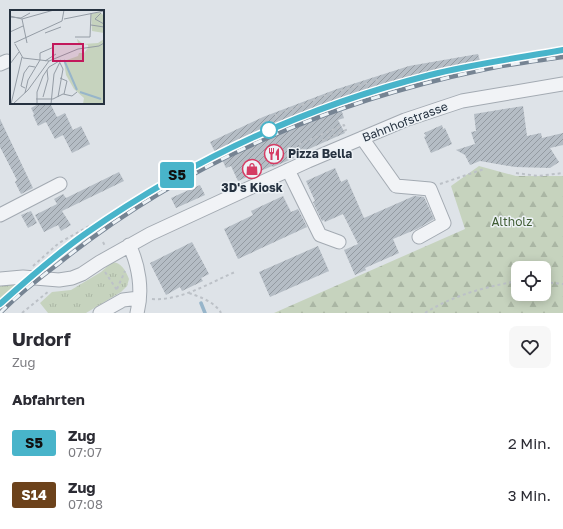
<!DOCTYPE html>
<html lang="de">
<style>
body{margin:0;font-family:"Golos Text",sans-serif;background:#f7f7f7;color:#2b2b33;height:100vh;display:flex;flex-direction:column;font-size:15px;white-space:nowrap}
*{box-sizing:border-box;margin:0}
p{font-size:13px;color:#7c7c81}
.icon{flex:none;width:22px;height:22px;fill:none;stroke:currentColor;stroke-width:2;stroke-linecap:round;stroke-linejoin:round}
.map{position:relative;height:313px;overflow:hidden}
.panel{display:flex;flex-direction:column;background:#fff;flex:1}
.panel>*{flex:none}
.badge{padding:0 8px;border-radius:3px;font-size:14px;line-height:26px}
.buttons{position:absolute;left:511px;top:261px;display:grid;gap:8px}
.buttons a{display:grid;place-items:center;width:40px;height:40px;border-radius:8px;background:#fff;box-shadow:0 2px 10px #0003;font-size:20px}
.map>.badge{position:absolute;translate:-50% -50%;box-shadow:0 0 0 2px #fff}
h2{padding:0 12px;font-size:15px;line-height:36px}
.round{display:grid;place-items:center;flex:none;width:42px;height:42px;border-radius:8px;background:#f7f7f7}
.head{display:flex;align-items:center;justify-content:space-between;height:68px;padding:0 12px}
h1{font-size:19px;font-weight:700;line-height:30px}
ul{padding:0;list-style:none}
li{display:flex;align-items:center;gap:12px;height:52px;padding:0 12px}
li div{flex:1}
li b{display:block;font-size:15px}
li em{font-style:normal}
li .badge{min-width:44px;font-weight:700;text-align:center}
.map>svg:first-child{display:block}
.grass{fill:url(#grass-tufts)}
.forest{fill:url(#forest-firs);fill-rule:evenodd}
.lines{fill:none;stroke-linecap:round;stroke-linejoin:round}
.stream{stroke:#97b5ca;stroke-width:3.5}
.building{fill:url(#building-hatch)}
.minor-casing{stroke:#a3aab2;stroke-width:15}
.path{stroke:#bcc1c7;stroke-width:2;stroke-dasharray:3 3;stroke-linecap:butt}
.minor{stroke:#f1f3f6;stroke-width:13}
.rail-casing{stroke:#768493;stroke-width:4.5}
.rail{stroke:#edf2f6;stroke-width:3;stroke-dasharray:9;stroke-linecap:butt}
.line-casing{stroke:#fff;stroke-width:9}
.line{stroke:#48b4ca;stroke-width:6}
.stop-dot{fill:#fff;stroke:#48b4ca;stroke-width:2}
.labels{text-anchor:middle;stroke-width:3;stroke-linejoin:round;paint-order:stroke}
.street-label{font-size:12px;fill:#263240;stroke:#edf2f6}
.poi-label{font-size:12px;font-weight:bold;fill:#263240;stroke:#edf2f6;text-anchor:start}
.park-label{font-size:12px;fill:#3f5c33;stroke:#edf2f6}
.inset-river{fill:none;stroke:#97b5ca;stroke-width:2}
.inset-road{fill:none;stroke:#949ca5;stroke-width:1}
.view{fill:#c2185b;fill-opacity:0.15;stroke:#c2185b;stroke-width:2}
.inset-edge{fill:none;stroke:#263240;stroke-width:2}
</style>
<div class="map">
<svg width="563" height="313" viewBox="0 0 563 313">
<defs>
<pattern id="grass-tufts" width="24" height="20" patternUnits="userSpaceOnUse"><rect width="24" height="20" fill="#c6d3be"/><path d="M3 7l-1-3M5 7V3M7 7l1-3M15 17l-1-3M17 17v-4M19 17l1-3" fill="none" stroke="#aab6a4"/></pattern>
<pattern id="forest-firs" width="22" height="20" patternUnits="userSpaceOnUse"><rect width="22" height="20" fill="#c6d3be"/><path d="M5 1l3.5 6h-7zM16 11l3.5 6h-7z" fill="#aab6a4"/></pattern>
<pattern id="building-hatch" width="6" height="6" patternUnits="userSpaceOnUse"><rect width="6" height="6" fill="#b5bdc5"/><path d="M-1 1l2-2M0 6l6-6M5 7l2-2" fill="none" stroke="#939aa1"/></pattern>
</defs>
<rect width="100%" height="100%" fill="#dee3e8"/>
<path class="grass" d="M112 262C121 262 126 271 129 279L127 286 121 292 86 313H48L40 303 52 292 71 290 101 272Z
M0 284H19L0 300Z"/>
<path class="forest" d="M479 166 516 176H563V313H274L465 229 451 186ZM518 268H544V294H518Z"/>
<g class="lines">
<path class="stream" d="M201 303 205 313"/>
</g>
<path class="building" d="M478 54 480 61 421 75 338 100 344 118 338 120 345 133 293 156 294 158 273 167 272 166 238 181 231 166 226 168 218 151 215 152 210 142 263 117 337 89 409 66Z
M40 103H50L57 117 65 113 73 130 81 126 90 144 72 153 63 135 55 139 46 122 38 126 33 115 34 114 31 108Z
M523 106 527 136 541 133 542 138 563 133V145L550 148 559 162 550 168 515 167 480 161 470 165 465 155 456 150 475 144 471 132 476 131 474 114Z
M0 119 33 188 21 194 15 182 17 180 0 147Z
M442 125 443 129 445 128 452 144 431 153 424 137 426 136 424 133Z
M335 168 341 182 347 179 364 218 414 196 424 197 434 219 417 229 393 239 399 253 365 268 366 270 355 275 344 250 358 244 343 214 325 222 324 220 322 221 313 202 315 201 306 181Z
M119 172 124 181 62 211 71 225 61 231 58 225 44 232 35 215 57 204 54 199 63 194 66 198Z
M200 185 205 195 176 208 171 198Z
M283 196 291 212 298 209 307 227 238 259 224 229 253 215 251 211Z
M31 211 37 223 28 228 21 215Z
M192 242 209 274 201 278 203 281 182 291 180 287 166 295 150 263Z
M318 246 329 271 270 297 259 272Z"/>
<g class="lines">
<defs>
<path id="minor" d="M0 64 7 61
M362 138 396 186 430 189 444 223 419 237
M288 170 320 235 339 242
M0 215 60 184
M129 245C139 265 143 291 137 313
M0 279 23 277 59 280 72 278 82 274 100 262 150 234 308 161 405 120 462 101 563 84
M100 313 123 300 139 298"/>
</defs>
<use href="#minor" class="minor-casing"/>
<path class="path" d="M279 123 276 115 330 94 377 80 380 87
M303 151 300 144 344 125 346 130 321 141
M516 173 538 176 563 173
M440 184 484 169
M103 242 105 246
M33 266 59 243 91 225
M105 272 117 290
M544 282 563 284
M117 289 125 271
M189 293C200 297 215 302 221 313
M152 299C181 301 209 283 235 272
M22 313 49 291
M425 313C454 295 485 287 518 281"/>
<use href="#minor" class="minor"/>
<defs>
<path id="rail" d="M494 62 563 50
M0 304C27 280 54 256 84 235 202 149 332 96 474 65
M0 313C18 295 38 279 58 264 181 165 328 102 482 70 508 64 536 61 563 57"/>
</defs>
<use href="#rail" class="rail-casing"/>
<use href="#rail" class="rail"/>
</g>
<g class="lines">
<defs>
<path id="line" d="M0 304C27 280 55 255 85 234 192 159 304 107 430 75 473 64 518 58 563 50"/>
</defs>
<use href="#line" class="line-casing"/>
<use href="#line" class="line"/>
</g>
<defs>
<symbol id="restaurant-ring" viewBox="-11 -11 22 22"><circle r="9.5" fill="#edf2f6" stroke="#d53b63" stroke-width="1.5"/><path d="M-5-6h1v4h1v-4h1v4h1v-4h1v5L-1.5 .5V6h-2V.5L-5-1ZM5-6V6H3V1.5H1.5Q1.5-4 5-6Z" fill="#d53b63"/></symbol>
<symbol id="shop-ring" viewBox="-11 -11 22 22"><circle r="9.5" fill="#edf2f6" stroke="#d53b63" stroke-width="1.5"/><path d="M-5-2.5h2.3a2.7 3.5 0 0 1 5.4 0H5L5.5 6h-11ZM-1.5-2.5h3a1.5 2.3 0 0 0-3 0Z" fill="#d53b63"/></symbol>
</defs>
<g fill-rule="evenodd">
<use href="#restaurant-ring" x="263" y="143" width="22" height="22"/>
<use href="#shop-ring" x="241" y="158" width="22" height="22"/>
</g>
<circle class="stop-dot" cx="269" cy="130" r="8"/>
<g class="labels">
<g class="street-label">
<text transform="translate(405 122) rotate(-21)" y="4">Bahnhofstrasse</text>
</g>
<g class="poi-label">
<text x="288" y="158">Pizza Bella</text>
<text x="252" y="192" text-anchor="middle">3D's Kiosk</text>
</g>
<g class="park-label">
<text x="512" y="226">Altholz</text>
</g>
</g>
<g transform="translate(10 10)">
<rect width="94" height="94" fill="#dee3e8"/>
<path d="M67 29 73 34 88 33 94 29V94H73L74 88 64 79 56 65 54 51 68 46 69 43H74L78 38V35L68 33Z" fill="#c6d3be"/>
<path d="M90 2 94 6V23L82 21 81 4Z" fill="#c6d3be"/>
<path class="inset-river" d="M54 50 67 80M70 82 91 89"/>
<path class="inset-road" d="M91 3 85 9 94 14M0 6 12 9 17 33M0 7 11 8 20 3M12 9 44 0M54 9 94 1M81 15 94 17M0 22 13 16M35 23 51 17M65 27H80L81 3M4 33 52 11 54 0M5 34 13 48 39 51M35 51 46 44M0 54 9 42M50 68 57 71 54 84M15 78 11 76 14 63 19 56 25 57M15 83 18 70 30 50V43L44 37M33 87 38 69 37 60M48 87 53 59 50 53M26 89H43L53 84 62 86 67 82M1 94 12 47M3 94 18 80 39 51 68 39 89 36 94 33M27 94V82L33 66 39 57 51 50M41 94 44 64 51 50"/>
<path class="view" d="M43 34H73V51H43Z"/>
<rect width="94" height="94" class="inset-edge"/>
</g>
</svg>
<div class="buttons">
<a><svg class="icon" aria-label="locate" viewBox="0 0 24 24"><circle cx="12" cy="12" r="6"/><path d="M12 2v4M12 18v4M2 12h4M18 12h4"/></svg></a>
</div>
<b class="badge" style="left:177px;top:175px;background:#48b4ca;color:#111">S5</b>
</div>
<section class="panel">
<div class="head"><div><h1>Urdorf</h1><p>Zug</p></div><a class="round"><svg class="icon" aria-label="heart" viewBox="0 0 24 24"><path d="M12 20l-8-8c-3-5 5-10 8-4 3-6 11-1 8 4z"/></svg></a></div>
<h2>Abfahrten</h2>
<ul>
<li><span class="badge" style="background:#48b4ca;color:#111">S5</span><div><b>Zug</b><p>07:07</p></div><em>2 Min.</em></li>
<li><span class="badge" style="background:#6c421b;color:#fff">S14</span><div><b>Zug</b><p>07:08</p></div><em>3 Min.</em></li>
</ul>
</section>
